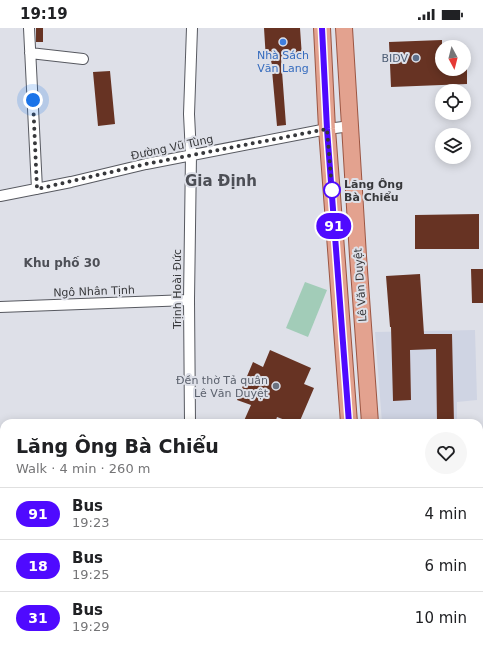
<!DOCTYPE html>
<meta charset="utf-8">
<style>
body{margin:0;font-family:"DejaVu Sans",sans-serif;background:#f6f6f6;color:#202124;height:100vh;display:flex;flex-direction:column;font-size:15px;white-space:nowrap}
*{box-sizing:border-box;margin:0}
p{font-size:13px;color:#757577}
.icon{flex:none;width:22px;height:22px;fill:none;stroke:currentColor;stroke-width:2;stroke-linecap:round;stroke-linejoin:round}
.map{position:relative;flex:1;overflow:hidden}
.side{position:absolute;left:0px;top:391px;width:483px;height:232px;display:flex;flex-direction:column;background:#fff;border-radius:12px 12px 0 0;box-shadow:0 2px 10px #0003}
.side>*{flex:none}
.badge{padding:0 8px;border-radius:13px;font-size:14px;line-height:26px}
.needle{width:26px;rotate:173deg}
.controls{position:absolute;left:435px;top:12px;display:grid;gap:8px}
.controls a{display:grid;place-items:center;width:36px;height:36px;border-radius:50%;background:#fff;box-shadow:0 2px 10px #0003;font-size:20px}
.you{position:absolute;width:20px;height:20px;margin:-10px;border:3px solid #fff;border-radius:50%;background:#1a73e8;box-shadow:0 0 0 6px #1a73e833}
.map>.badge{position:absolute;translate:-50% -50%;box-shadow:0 0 0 2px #fff}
.round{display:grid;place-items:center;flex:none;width:42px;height:42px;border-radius:21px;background:#f6f6f6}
.summary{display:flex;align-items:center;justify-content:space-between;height:68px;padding:0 16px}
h1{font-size:19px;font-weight:800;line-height:30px}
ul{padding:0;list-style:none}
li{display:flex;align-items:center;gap:12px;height:52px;padding:0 16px;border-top:1px solid #e0e0e0}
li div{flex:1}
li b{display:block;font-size:15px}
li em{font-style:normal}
li .badge{min-width:44px;font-weight:700;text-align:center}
.status{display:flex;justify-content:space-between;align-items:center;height:28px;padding:0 20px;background:#fff;direction:ltr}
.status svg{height:11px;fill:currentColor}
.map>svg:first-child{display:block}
.built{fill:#cfd4e3}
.green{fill:#a2ccb8}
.building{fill:#673323}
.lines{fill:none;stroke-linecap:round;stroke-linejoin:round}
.minor-casing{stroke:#575960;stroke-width:12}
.secondary-casing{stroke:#575960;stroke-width:16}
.primary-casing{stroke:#9b5542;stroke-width:18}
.minor{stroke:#fff;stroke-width:10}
.secondary{stroke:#f1d0c7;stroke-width:14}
.primary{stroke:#e3a28f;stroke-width:16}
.line-casing{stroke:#fff;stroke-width:9}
.line{stroke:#4f0aff;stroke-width:6}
.walk{stroke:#37383b;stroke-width:4;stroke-dasharray:0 7.2}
.shop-dot{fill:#3f7fe0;stroke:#dee0e8;stroke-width:1.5}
.service-dot{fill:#5c6f8a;stroke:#dee0e8;stroke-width:1.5}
.stop-dot{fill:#fff;stroke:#4f0aff;stroke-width:2}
.worship-dot{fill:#6b7280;stroke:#dee0e8;stroke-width:1.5}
.labels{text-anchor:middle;stroke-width:4;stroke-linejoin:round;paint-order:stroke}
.shop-label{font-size:11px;fill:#366cbe;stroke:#dee0e8}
.service-label{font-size:11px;fill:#4e5e75;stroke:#dee0e8;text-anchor:end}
.street-label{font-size:11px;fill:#37383b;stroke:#dee0e8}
.stop-label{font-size:11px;font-weight:bold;fill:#37383b;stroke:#dee0e8;text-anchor:start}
.worship-label{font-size:11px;fill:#5b616d;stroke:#dee0e8;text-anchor:end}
.neighbourhood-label{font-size:12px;font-weight:bold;fill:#4d4f56;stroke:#dee0e8}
.district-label{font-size:15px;font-weight:bold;fill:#4d4f56;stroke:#dee0e8}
</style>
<div class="status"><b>19:19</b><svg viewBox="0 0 49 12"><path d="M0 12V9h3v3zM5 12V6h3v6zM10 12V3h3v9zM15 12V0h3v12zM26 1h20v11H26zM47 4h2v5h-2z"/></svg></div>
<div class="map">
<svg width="483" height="623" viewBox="0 0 483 623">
<rect width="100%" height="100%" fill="#dee0e8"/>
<path class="built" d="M475 302 477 372 457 374V395H382L375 304Z
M48 619H159V623H49Z"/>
<path class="green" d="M305 254 327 262 308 309 286 300Z"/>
<path class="building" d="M36 0H43V14H36Z
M264 0H300L302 29 281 30 286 97 277 98 271 31 266 32Z
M442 12V41H467V56L391 59 389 14Z
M110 43 115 96 98 98 93 44Z
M479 186V221H415V187Z
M471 241H483V275H472Z
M420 246 424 306H452L454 395H437L436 321 410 322 411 372 393 373 391 299H390L386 248Z
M270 322 311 340 304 356 314 360 299 395H293L277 389 275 395H243L251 377 237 372 253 334 263 339Z"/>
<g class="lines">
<defs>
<path id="minor" d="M29 0 37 161
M30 25 83 31
M0 168 71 154 146 136 327 101 351 98
M0 279 189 272
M190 395 189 272 191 127 189 86 192 0"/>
<path id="secondary" d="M0 549 4 558
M37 619 38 623"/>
<path id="primary" d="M322 0 327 101 349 395
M344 0 358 228 370 395
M479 458H483
M479 479H483
M0 481 4 478
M0 512 4 519
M0 535 4 533"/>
</defs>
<use href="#minor" class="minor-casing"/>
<use href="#secondary" class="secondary-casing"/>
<use href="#primary" class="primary-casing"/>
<use href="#minor" class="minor"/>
<use href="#secondary" class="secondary"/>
<use href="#primary" class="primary"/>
</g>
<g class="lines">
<defs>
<path id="line" d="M322 0 327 101 349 395"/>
</defs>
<use href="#line" class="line-casing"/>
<use href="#line" class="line"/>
<path class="walk" d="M33 72 37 161 146 136 327 101 332 162"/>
</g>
<circle class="shop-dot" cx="283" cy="14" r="4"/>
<circle class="service-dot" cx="416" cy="30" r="4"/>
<circle class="stop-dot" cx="332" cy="162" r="8"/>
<circle class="worship-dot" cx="276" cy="358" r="4"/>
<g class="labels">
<g class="shop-label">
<text x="283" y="31">Nhà Sách<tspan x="283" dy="13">Văn Lang</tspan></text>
</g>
<g class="service-label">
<text x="408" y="34">BIDV</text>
</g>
<g class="street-label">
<text transform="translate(172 119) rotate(-12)" y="4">Đường Vũ Tùng</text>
<text transform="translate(360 257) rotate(-94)" y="4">Lê Văn Duyệt</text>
<text transform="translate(177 261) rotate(-90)" y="4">Trịnh Hoài Đức</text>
<text transform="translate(94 263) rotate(-2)" y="4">Ngô Nhân Tịnh</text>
</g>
<g class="stop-label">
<text x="344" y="160">Lăng Ông<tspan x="344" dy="13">Bà Chiểu</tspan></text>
</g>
<g class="worship-label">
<text x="268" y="356">Đền thờ Tả quân<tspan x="268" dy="13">Lê Văn Duyệt</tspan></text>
</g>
<g class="neighbourhood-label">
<text x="62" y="239">Khu phố 30</text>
</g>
<g class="district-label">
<text x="221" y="158">Gia Định</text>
</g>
</g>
</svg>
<div class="controls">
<a><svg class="needle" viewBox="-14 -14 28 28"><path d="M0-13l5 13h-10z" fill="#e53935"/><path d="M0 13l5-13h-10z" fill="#757577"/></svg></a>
<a><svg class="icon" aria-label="locate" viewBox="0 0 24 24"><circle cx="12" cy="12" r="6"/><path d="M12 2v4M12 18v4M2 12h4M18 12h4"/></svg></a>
<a><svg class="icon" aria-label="layers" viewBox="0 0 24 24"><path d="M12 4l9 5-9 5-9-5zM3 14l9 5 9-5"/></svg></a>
</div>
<div class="you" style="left:33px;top:72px"></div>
<b class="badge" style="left:334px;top:198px;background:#4f0aff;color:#fff">91</b>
<section class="side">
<div class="summary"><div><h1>Lăng Ông Bà Chiểu</h1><p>Walk · 4 min · 260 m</p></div><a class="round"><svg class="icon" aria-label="heart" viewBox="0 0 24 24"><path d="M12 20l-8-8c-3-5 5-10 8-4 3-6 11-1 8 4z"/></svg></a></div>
<ul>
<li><span class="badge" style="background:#4f0aff;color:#fff">91</span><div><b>Bus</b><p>19:23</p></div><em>4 min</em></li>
<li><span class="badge" style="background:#4f0aff;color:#fff">18</span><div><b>Bus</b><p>19:25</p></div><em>6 min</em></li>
<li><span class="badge" style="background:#4f0aff;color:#fff">31</span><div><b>Bus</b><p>19:29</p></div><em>10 min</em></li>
</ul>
</section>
</div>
